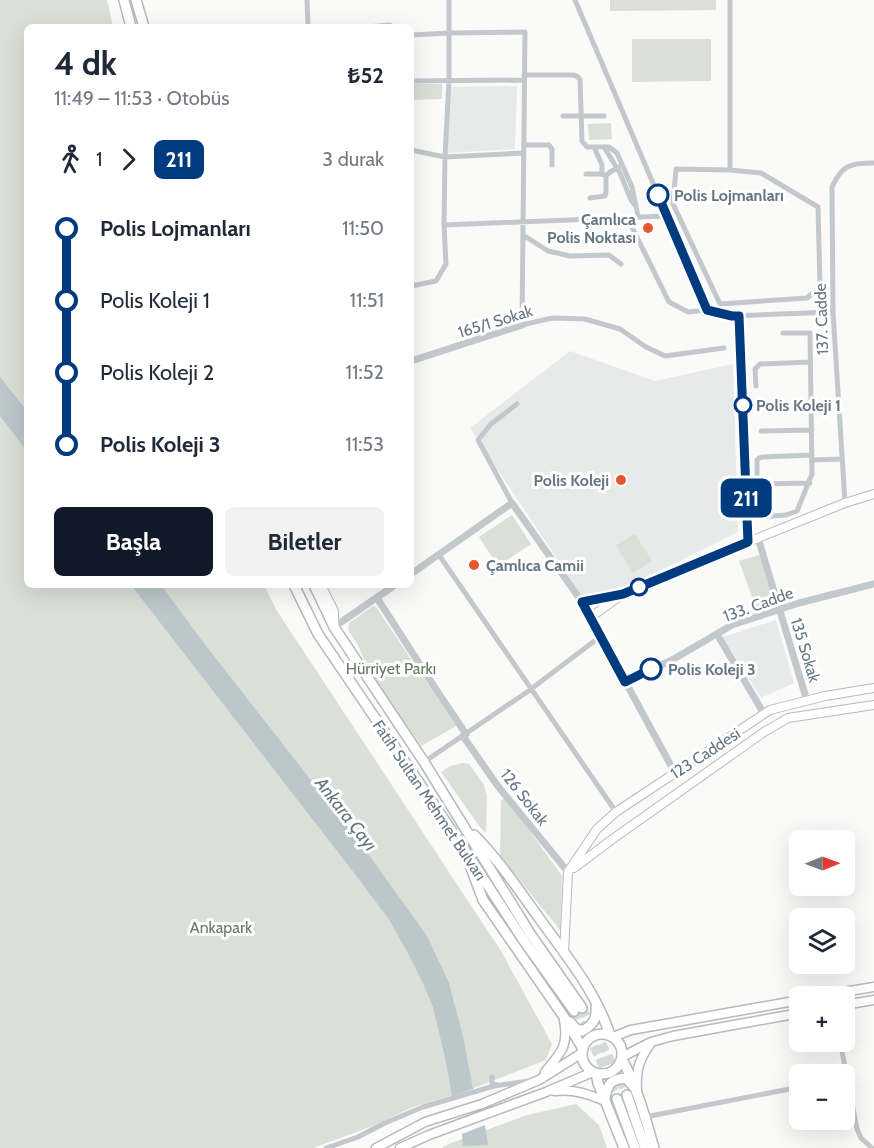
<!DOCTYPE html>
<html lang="tr">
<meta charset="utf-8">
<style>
body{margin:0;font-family:Cabin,sans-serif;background:#f2f2f3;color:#1f2937;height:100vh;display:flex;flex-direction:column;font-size:22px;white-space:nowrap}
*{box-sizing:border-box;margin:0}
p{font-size:20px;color:#747a83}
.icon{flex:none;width:33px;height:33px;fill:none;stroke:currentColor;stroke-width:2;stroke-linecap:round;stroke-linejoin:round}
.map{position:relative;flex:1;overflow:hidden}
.details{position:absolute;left:24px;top:24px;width:390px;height:564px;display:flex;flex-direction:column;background:#fff;border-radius:9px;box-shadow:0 6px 24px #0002}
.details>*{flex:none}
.badge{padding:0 12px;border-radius:9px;font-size:21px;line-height:39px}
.needle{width:39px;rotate:89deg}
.buttons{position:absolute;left:789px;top:830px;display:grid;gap:12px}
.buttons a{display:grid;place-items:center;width:66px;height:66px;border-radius:9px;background:#fff;box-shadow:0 6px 24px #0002;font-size:30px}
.map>.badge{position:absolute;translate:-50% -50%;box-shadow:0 0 0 3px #fff}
.legs{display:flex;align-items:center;gap:9px;height:66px;padding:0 30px;font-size:20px}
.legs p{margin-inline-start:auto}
.summary{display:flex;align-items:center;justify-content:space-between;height:102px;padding:0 30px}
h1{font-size:33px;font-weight:800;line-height:45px}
.cta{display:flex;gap:12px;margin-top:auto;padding:12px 30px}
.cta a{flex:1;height:69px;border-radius:9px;background:#111827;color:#fff;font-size:24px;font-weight:800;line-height:69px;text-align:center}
.cta a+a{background:#f2f2f3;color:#1f2937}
ul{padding:0 30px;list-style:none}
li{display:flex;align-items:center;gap:21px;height:72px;font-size:22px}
li i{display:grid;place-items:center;width:9px;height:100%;margin:0 8px;background:currentColor}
li i::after{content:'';width:15px;height:15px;margin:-8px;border:4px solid;border-radius:50%;background:#fff}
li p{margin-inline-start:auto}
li:first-child i{background:linear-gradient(#0000 50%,currentColor 0)}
li:last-child i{background:linear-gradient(currentColor 50%,#0000 0)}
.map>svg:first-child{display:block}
.built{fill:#e8e9e9}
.green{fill:#dadfd7}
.water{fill:#bbc7cb}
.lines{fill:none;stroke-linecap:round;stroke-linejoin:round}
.trunk-tunnel{stroke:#d5d9db;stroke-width:9;stroke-dasharray:9 4.5;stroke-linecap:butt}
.secondary-casing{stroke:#b3babf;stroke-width:10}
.primary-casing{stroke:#b5babe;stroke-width:11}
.trunk-casing{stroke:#b4b9bd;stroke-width:12}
.minor{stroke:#c3c8cc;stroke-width:5}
.tertiary{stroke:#c3c8cc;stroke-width:7}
.secondary{stroke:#fff;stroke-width:8}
.primary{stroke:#fff;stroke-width:8}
.trunk{stroke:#fff;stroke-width:9}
.line-1-casing{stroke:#fff;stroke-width:14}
.line-1{stroke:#003b80;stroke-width:9}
.stop-1-dot{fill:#fff;stroke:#003b80;stroke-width:3}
.poi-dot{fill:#e4572e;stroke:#fff;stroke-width:2}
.labels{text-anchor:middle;stroke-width:6;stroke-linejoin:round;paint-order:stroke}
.stop-label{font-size:16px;font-weight:bold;fill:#657683;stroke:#fff;text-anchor:start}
.poi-label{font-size:16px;font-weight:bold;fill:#657683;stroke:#fff;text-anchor:end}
.street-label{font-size:16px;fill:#657683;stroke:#fff}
.park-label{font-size:16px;fill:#687a64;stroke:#fff}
.water-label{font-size:18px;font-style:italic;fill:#60757c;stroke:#fff}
</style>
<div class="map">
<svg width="874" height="1148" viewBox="0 0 874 1148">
<rect width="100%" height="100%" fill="#fafaf8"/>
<path class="built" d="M517 86 515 149 447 153 448 87Z
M570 351 655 381 733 364 738 532 621 590 602 595 583 598 470 428Z
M776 620 794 683 761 698 723 637Z"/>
<path class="green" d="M0 0H107L113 27H27V585H264L277 611 501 951 552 1044 546 1060 464 1092 413 1107 373 1126 313 1148H0Z
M610 0H716V10L610 11Z
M632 39H711V81L632 82Z
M413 84H442V99L414 100Z
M611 123 612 139 589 140 588 124Z
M512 515 531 544 498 566 479 537Z
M635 534 652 561 633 573 616 545Z
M759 555 777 600 756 608 739 561Z
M373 606 376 607 456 726 421 746 369 672 358 645 348 630 349 623Z
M463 763 469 764 484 785 487 796 486 833 480 827 441 772 450 766Z
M506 798 562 876 560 930 500 856 501 800Z
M576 1104 599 1125 607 1148H442L451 1143 527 1115Z"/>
<path class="water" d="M0 377 27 411V451L0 416Z
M131 585H161L206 646 361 844 427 936 449 983 463 1037 473 1089 452 1096 446 1062 433 1007 423 983 410 957 390 921 358 878Z
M485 1125 488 1145 463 1146 462 1134Z"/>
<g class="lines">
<path class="trunk-tunnel" d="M582 1008 606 1052 627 1095
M574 1011 599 1056 617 1099"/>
<defs>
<path id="secondary" d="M321 585 334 611V625
M582 602 623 594 758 538 845 503 874 494
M591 617 620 596
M574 868 614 838 764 732 788 718 874 705
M564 953 568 872 597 829 616 812 770 710 825 696 874 688"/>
<path id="primary" d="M819 996 874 987
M844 1005 874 1000
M613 1037 631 1030 800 1000
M622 1057 651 1042 673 1036 800 1013
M545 1072C561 1053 569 1046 564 1020
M555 1091C574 1089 588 1094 605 1101
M637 1091C636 1070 638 1062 650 1044
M376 1148 425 1122 482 1104 539 1080 582 1053
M400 1148 429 1135 546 1092 593 1072"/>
<path id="trunk" d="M124 0 131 27
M136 0 144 27
M294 585 318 634 464 849 524 941 574 1011
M314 585 334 627 424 762 531 935 582 1008
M474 835C499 860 518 889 539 918 566 955 596 992 610 1035
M471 868 483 900 564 1017 583 1049
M570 1022 575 1028 582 1031C593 1025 597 1019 596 1007
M582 1054a20 20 0 1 1 40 0a20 20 0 1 1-40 0Z
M622 1059C637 1087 645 1117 654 1148
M596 1073 598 1083 624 1148
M627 1095 645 1148
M605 1099C607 1084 611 1079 626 1078L634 1087
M617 1099 635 1148"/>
</defs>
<use href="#secondary" class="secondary-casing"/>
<use href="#primary" class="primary-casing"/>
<use href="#trunk" class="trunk-casing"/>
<path class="minor" d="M307 0 308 27
M575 0 707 310 732 316 833 312
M367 27 390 25 393 27
M411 35 449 33 525 32 522 325 552 318 585 319 620 329 646 347 665 356 724 348
M524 75H574L578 77 580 80 582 141 587 147H609L617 153 632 187 638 216
M411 81 524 80
M563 116H604
M524 145H549L552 149V165
M594 147 602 165V174
M604 147 620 173 631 200 634 204
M411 150 445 157 524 153
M676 169 730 170 761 173 818 207 820 287 807 298 720 304 673 204Z
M730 170V0
M586 174H600L605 175
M590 198 605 196 606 192V176L610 172 619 167
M627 217 669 302 688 312 707 310
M444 225 667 216
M523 235 548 251 570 256 609 255 621 264
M411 286 436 281 446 264 444 225 445 157 449 80V0
M739 316 748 542
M756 386 755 369 760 364 811 362
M761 431 812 430
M812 460 842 459
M810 483 760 484 757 480V460L759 458 762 457 812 455
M512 503 478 440 491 424 517 404
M845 503 833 312 832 187C842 165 850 163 874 163
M758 517 786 515 797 511 812 474 810 333H783
M439 555 616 812
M424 762 527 692 601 636
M840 1041 857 1129 861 1138 872 1148
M492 1077V1084L498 1085
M645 1117 800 1087
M326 1148 358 1137 385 1123 423 1107 494 1086 528 1081"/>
<path class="tertiary" d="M411 361 522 325
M758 538 807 701
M411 574 512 503 582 602 675 773
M377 598 439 694 466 734
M334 627 395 585
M717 634 764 714
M625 682 672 660 732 625 799 603 874 584
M463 736 497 785 568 872"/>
<use href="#secondary" class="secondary"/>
<use href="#primary" class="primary"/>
<use href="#trunk" class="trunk"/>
</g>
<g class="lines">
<defs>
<path id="line-1" d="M651 669 625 682 582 602 623 594 748 542 739 316H732L707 310 658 195"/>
</defs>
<use href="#line-1" class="line-1-casing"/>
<use href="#line-1" class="line-1"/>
</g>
<g class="stop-1-dot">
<circle cx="658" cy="195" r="10"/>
<circle cx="743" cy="405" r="8"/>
<circle cx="639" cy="587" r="8"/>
<circle cx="651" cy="669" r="10"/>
</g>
<g class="poi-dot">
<circle cx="648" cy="228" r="6"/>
<circle cx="621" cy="480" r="6"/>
<circle cx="474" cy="565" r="6"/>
</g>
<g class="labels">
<g class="stop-label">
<text x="674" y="201">Polis Lojmanları</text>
<text x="756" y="411">Polis Koleji 1</text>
<text x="668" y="675">Polis Koleji 3</text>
</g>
<g class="poi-label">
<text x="636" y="225">Çamlıca<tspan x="636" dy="18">Polis Noktası</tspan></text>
<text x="609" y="486">Polis Koleji</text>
<text x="486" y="571" text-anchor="start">Çamlıca Camii</text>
</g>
<g class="street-label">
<text transform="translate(821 319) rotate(-92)" y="6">137. Cadde</text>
<text transform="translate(495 321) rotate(-17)" y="6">165/1 Sokak</text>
<text transform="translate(758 604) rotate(-20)" y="6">133. Cadde</text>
<text transform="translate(806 650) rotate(73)" y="6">135 Sokak</text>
<text transform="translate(705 753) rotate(-33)" y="6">123 Caddesi</text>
<text transform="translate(525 797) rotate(52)" y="6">126 Sokak</text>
<text transform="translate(430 800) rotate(56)" y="6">Fatih Sultan Mehmet Bulvarı</text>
</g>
<g class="park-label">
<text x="391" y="674">Hürriyet Parkı</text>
<text x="221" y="933">Ankapark</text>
</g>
<g class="water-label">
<text transform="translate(346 814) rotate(52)" y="6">Ankara Çayı</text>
</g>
</g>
</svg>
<div class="buttons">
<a><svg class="needle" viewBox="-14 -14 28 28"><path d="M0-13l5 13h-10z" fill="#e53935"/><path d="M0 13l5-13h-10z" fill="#747a83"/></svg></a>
<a><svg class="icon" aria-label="layers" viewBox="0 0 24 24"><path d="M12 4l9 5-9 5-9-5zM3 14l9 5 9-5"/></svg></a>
<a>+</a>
<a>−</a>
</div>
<b class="badge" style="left:746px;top:498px;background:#003b80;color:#fff">211</b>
<section class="details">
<div class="summary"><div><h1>4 dk</h1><p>11:49 – 11:53 · Otobüs</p></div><b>₺52</b></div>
<div class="legs"><svg class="icon" aria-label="walk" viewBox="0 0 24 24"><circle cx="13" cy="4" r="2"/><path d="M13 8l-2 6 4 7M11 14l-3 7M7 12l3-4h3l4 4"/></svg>1<svg class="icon" aria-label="forward" viewBox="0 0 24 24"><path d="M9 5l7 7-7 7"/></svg><b class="badge" style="background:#003b80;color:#fff">211</b><p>3 durak</p></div>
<ul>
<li><i style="color:#003b80"></i><b>Polis Lojmanları</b><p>11:50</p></li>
<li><i style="color:#003b80"></i><span>Polis Koleji 1</span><p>11:51</p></li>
<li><i style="color:#003b80"></i><span>Polis Koleji 2</span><p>11:52</p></li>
<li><i style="color:#003b80"></i><b>Polis Koleji 3</b><p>11:53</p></li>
</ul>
<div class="cta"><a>Başla</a><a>Biletler</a></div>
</section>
</div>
